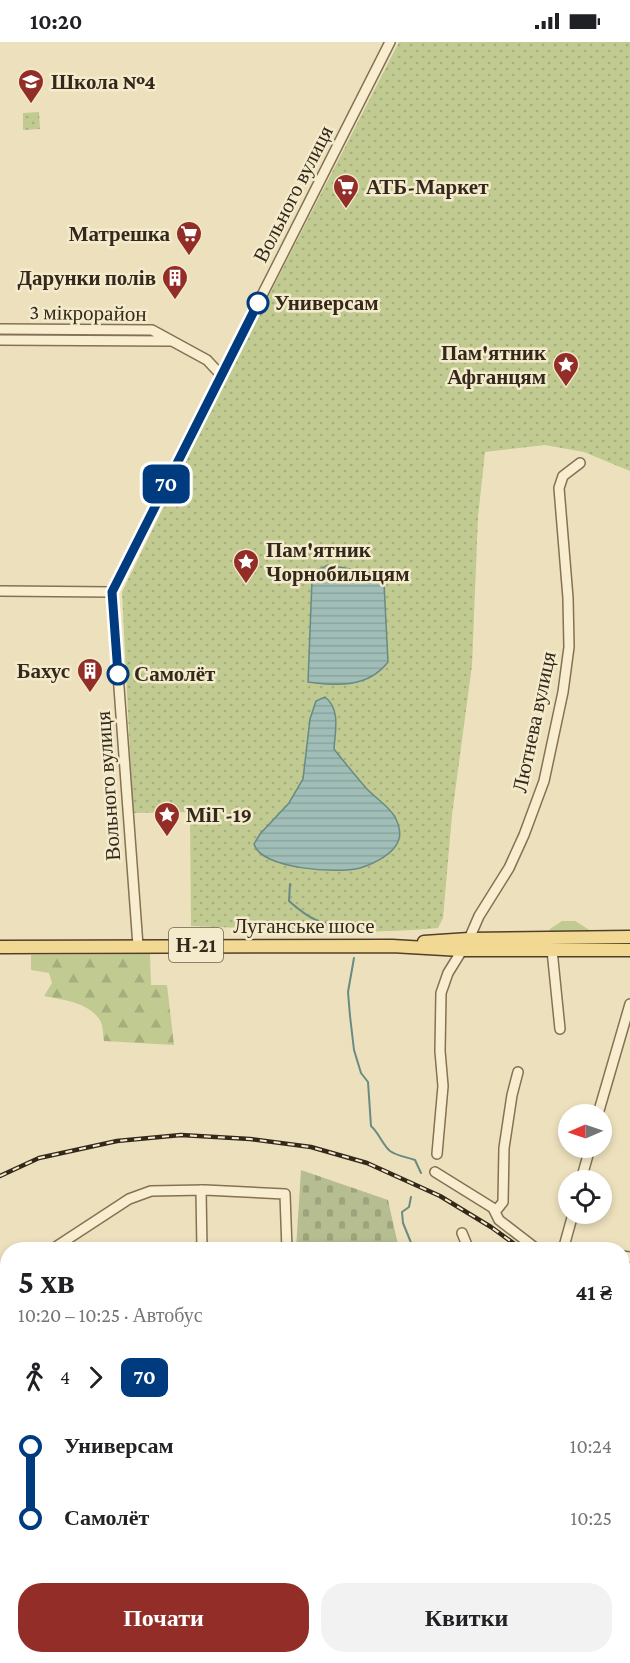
<!DOCTYPE html>
<html lang="uk">
<meta charset="utf-8">
<style>
body{margin:0;font-family:"Crimson Pro",serif;background:#f2f2f2;color:#202124;height:100vh;display:flex;flex-direction:column;font-size:22px;white-space:nowrap}
*{box-sizing:border-box;margin:0}
p{font-size:20px;color:#757577}
.icon{flex:none;width:33px;height:33px;fill:none;stroke:currentColor;stroke-width:2;stroke-linecap:round;stroke-linejoin:round}
.map{position:relative;flex:1;overflow:hidden}
.side{position:absolute;left:0px;top:1200px;width:630px;height:422px;display:flex;flex-direction:column;background:#fff;border-radius:24px 24px 0 0;box-shadow:0 3px 9px #0003}
.side>*{flex:none}
.badge{padding:0 12px;border-radius:9px;font-size:21px;line-height:39px}
.needle{width:39px;rotate:268deg}
.controls{position:absolute;left:558px;top:1062px;display:grid;gap:12px}
.controls a{display:grid;place-items:center;width:54px;height:54px;border-radius:50%;background:#fff;box-shadow:0 3px 9px #0003;font-size:30px}
.map>.badge{position:absolute;translate:-50% -50%;box-shadow:0 0 0 3px #fff}
.legs{display:flex;align-items:center;gap:9px;height:66px;padding:0 18px;font-size:20px}
.legs p{margin-inline-start:auto}
.head{display:flex;align-items:center;justify-content:space-between;height:102px;padding:0 18px}
h1{font-size:33px;font-weight:700;line-height:45px}
.primary-button{display:flex;gap:12px;margin-top:auto;padding:12px 18px}
.primary-button a{flex:1;height:69px;border-radius:24px;background:#922d27;color:#fff;font-size:24px;font-weight:700;line-height:69px;text-align:center}
.primary-button a+a{background:#f2f2f2;color:#202124}
ul{padding:0 18px;list-style:none}
li{display:flex;align-items:center;gap:21px;height:72px;font-size:22px}
li i{display:grid;place-items:center;width:9px;height:100%;margin:0 8px;background:currentColor}
li i::after{content:'';width:15px;height:15px;margin:-8px;border:4px solid;border-radius:50%;background:#fff}
li p{margin-inline-start:auto}
li:first-child i{background:linear-gradient(#0000 50%,currentColor 0)}
li:last-child i{background:linear-gradient(currentColor 50%,#0000 0)}
.status{display:flex;justify-content:space-between;align-items:center;height:42px;padding:0 30px;background:#fff;direction:ltr}
.status svg{height:16px;fill:currentColor}
.map>svg:first-child{display:block}
.grass{fill:#c0ca91}
.forest{fill:url(#forest-firs)}
.cemetery{fill:url(#cemetery-stones)}
.park{fill:url(#park-dots)}
.water{fill:url(#water-rules);stroke:#688b84;stroke-width:1.5}
.lines{fill:none;stroke-linecap:round;stroke-linejoin:round}
.stream{stroke:#688b84;stroke-width:2}
.minor-casing{stroke:#847156;stroke-width:12}
.major-casing{stroke:#513f2b;stroke-width:15}
.minor{stroke:#f8eecf;stroke-width:9}
.major{stroke:#f1d993;stroke-width:12}
.rail-casing{stroke:#33281b;stroke-width:4.5}
.rail{stroke:#f4ebcc;stroke-width:2;stroke-dasharray:7;stroke-linecap:butt}
.line-1-casing{stroke:#fff;stroke-width:14}
.line-1{stroke:#003b80;stroke-width:9}
.stop-1-dot{fill:#fff;stroke:#003b80;stroke-width:3}
.labels{text-anchor:middle;stroke-width:5;stroke-linejoin:round;paint-order:stroke}
.shield{fill:#f4ebcc;stroke:#6d6250;stroke-width:1.5}
.shield-label{font-size:20px;font-weight:bold;fill:#33281b}
.poi-label{font-size:21px;font-weight:bold;fill:#33281b;stroke:#f4ebcc;text-anchor:start}
.street-label{font-size:21px;fill:#33281b;stroke:#f4ebcc}
.stop-label{font-size:21px;font-weight:bold;fill:#33281b;stroke:#f4ebcc;text-anchor:start}
</style>
<div class="status"><b>10:20</b><svg viewBox="0 0 49 12"><path d="M0 12V9h3v3zM5 12V6h3v6zM10 12V3h3v9zM15 12V0h3v12zM26 1h20v11H26zM47 4h2v5h-2z"/></svg></div>
<div class="map">
<svg width="630" height="1621" viewBox="0 0 630 1621">
<defs>
<pattern id="forest-firs" width="22" height="20" patternUnits="userSpaceOnUse" patternTransform="scale(1.5)"><rect width="22" height="20" fill="#c0ca91"/><path d="M5 1l3.5 6h-7zM16 11l3.5 6h-7z" fill="#a5ae7c"/></pattern>
<pattern id="cemetery-stones" width="16" height="16" patternUnits="userSpaceOnUse" patternTransform="scale(1.5)"><rect width="16" height="16" fill="#b6be91"/><path d="M2 7V4a2 2 0 0 1 4 0v3zM10 15v-3a2 2 0 0 1 4 0v3z" fill="#9da37c"/></pattern>
<pattern id="park-dots" width="8" height="8" patternUnits="userSpaceOnUse" patternTransform="scale(1.5)"><rect width="8" height="8" fill="#c0ca91"/><path d="M2 2h.1M6 6h.1" fill="none" stroke="#a5ae7c" stroke-width="1.8" stroke-linecap="round"/></pattern>
<pattern id="water-rules" width="6" height="5" patternUnits="userSpaceOnUse" patternTransform="scale(1.5)"><rect width="6" height="5" fill="#a0beb7"/><path d="M0 2.5h6" fill="none" stroke="#8aa39d"/></pattern>
</defs>
<rect width="100%" height="100%" fill="#ede1bd"/>
<path class="grass" d="M562 879H575L591 889 549 890 550 887Z"/>
<path class="forest" d="M150 912 151 943H167L174 1003 104 999C103 993 103 985 101 980 90 960 63 958 44 954L52 941 49 931 31 928V913Z
M623 1252 630 1253V1289L623 1281Z"/>
<path class="cemetery" d="M301 1128 388 1158 399 1207H296Z"/>
<path class="park" d="M399 0H630V429L584 410 545 403 485 410 478 475 472 623 452 773 443 876 438 886C357 894 273 887 191 884L190 770 133 771 122 550 226 337Z
M39 70 40 87 23 88V71Z"/>
<path class="water" d="M328 523 377 532 384 541 388 620C368 646 337 644 308 640L312 538 316 529Z
M325 655C341 667 335 690 334 707 344 720 355 733 366 746 375 756 388 763 395 775 398 781 401 790 399 797 395 812 373 822 360 826 338 832 261 827 254 802L260 792 289 761 303 737 310 677 316 659Z
M304 1614H340L341 1621H301Z"/>
<g class="lines">
<path class="stream" d="M290 842 289 859C308 876 322 885 349 882L353 888
M354 916 348 950 350 974 354 1008 361 1031 368 1040 371 1084C379 1091 382 1102 390 1109 397 1114 407 1115 415 1118L421 1131
M411 1155 409 1165 402 1170 403 1181 414 1208"/>
<defs>
<path id="minor" d="M0 287 152 288 207 318 221 333
M0 298 170 299
M0 549 112 550
M138 904 112 550 390 0
M552 908 560 987
M598 1072 630 962
M437 1112 443 1044 440 1009 441 951 448 931 469 897 479 874 509 826 524 793 544 739 563 650 569 605 568 556 559 446 563 434 580 421
M435 1130 493 1166 499 1178 538 1208
M581 1138 590 1106
M201 1148 202 1208
M495 1170 503 1160 504 1106 512 1053 518 1030
M462 1191 469 1208
M51 1208 129 1157 151 1149 205 1148 285 1152 287 1208
M563 1208 573 1172
M622 1214 630 1215
M0 1241 8 1236
M622 1411 630 1416
M0 1480H8
M622 1497 630 1536
M205 1614V1621
M487 1614 488 1621
M565 1614 566 1621
M97 1621V1614
M415 1621V1614"/>
<path id="major" d="M424 900 469 897 630 895
M0 905 392 904 461 908H630"/>
</defs>
<use href="#minor" class="minor-casing"/>
<use href="#major" class="major-casing"/>
<use href="#minor" class="minor"/>
<use href="#major" class="major"/>
<defs>
<path id="rail" d="M0 1134 39 1116 117 1099 181 1093 250 1097 311 1105 367 1121 440 1154 491 1185 523 1208
M622 1302 630 1312"/>
</defs>
<use href="#rail" class="rail-casing"/>
<use href="#rail" class="rail"/>
</g>
<g class="lines">
<defs>
<path id="line-1" d="M118 632 112 550 258 261"/>
</defs>
<use href="#line-1" class="line-1-casing"/>
<use href="#line-1" class="line-1"/>
</g>
<defs>
<symbol id="school-pin" viewBox="-11 -11 22 30"><path d="M0 17L-7.5 6A9.5 9.5 0 1 1 7.5 6Z" fill="#922d27" stroke="#f4ebcc"/><path d="M0-5L7-2L0 1L-7-2ZM-4 1L0 2.5L4 1V4Q0 6-4 4Z" fill="#fff"/></symbol>
<symbol id="supermarket-pin" viewBox="-11 -11 22 30"><path d="M0 17L-7.5 6A9.5 9.5 0 1 1 7.5 6Z" fill="#922d27" stroke="#f4ebcc"/><path d="M-6-5.5h2.5l.6 2H6L4.5 2H-2.5L-4.4-4H-6ZM-1.5 3.2a1.3 1.3 0 1 0 .1 0ZM3 3.2a1.3 1.3 0 1 0 .1 0Z" fill="#fff"/></symbol>
<symbol id="building-pin" viewBox="-11 -11 22 30"><path d="M0 17L-7.5 6A9.5 9.5 0 1 1 7.5 6Z" fill="#922d27" stroke="#f4ebcc"/><path d="M-4-6H4V6H1V3H-1V6H-4ZM-2.5-4.3h1.7v1.8h-1.7ZM.8-4.3h1.7v1.8H.8ZM-2.5-1h1.7V.8h-1.7ZM.8-1h1.7V.8H.8Z" fill="#fff"/></symbol>
<symbol id="sight-pin" viewBox="-11 -11 22 30"><path d="M0 17L-7.5 6A9.5 9.5 0 1 1 7.5 6Z" fill="#922d27" stroke="#f4ebcc"/><path d="M0-6L1.8-2.2L6-1.7L2.9 1.2L3.7 5.4L0 3.3L-3.7 5.4L-2.9 1.2L-6-1.7L-1.8-2.2Z" fill="#fff"/></symbol>
</defs>
<g fill-rule="evenodd">
<use href="#school-pin" x="16" y="25" width="30" height="40"/>
<use href="#supermarket-pin" x="331" y="130" width="30" height="40"/>
<use href="#supermarket-pin" x="174" y="177" width="30" height="40"/>
<use href="#building-pin" x="160" y="221" width="30" height="40"/>
<use href="#sight-pin" x="551" y="308" width="30" height="40"/>
<use href="#sight-pin" x="231" y="505" width="30" height="40"/>
<use href="#building-pin" x="75" y="614" width="30" height="40"/>
<use href="#sight-pin" x="152" y="758" width="30" height="40"/>
</g>
<g class="stop-1-dot">
<circle cx="258" cy="261" r="10"/>
<circle cx="118" cy="632" r="10"/>
</g>
<g class="labels">
<rect class="shield" x="169" y="886" width="54" height="34" rx="4.5"/>
<g class="shield-label">
<text x="196" y="910">Н-21</text>
</g>
<g class="poi-label">
<text x="51" y="47">Школа №4</text>
<text x="366" y="152">АТБ-Маркет</text>
<text x="170" y="199" text-anchor="end">Матрешка</text>
<text x="156" y="243" text-anchor="end">Дарунки полів</text>
<text x="546" y="318" text-anchor="end">Пам'ятник<tspan x="546" dy="24">Афганцям</tspan></text>
<text x="266" y="515">Пам'ятник<tspan x="266" dy="24">Чорнобильцям</tspan></text>
<text x="70" y="636" text-anchor="end">Бахус</text>
<text x="186" y="780">МіГ-19</text>
</g>
<g class="street-label">
<text transform="translate(293 152) rotate(-63)" y="7">Вольного вулиця</text>
<text transform="translate(88 271) rotate(1)" y="7">3 мікрорайон</text>
<text transform="translate(534 680) rotate(-78)" y="7">Лютнева вулиця</text>
<text transform="translate(108 744) rotate(-94)" y="7">Вольного вулиця</text>
<text x="304" y="891">Луганське шосе</text>
</g>
<g class="stop-label">
<text x="274" y="268">Универсам</text>
<text x="134" y="639">Самолёт</text>
</g>
</g>
</svg>
<div class="controls">
<a><svg class="needle" viewBox="-14 -14 28 28"><path d="M0-13l5 13h-10z" fill="#e53935"/><path d="M0 13l5-13h-10z" fill="#757577"/></svg></a>
<a><svg class="icon" aria-label="locate" viewBox="0 0 24 24"><circle cx="12" cy="12" r="6"/><path d="M12 2v4M12 18v4M2 12h4M18 12h4"/></svg></a>
</div>
<b class="badge" style="left:166px;top:442px;background:#003b80;color:#fff">70</b>
<section class="side">
<div class="head"><div><h1>5 хв</h1><p>10:20 – 10:25 · Автобус</p></div><b>41 ₴</b></div>
<div class="legs"><svg class="icon" aria-label="walk" viewBox="0 0 24 24"><circle cx="13" cy="4" r="2"/><path d="M13 8l-2 6 4 7M11 14l-3 7M7 12l3-4h3l4 4"/></svg>4<svg class="icon" aria-label="forward" viewBox="0 0 24 24"><path d="M9 5l7 7-7 7"/></svg><b class="badge" style="background:#003b80;color:#fff">70</b></div>
<ul>
<li><i style="color:#003b80"></i><b>Универсам</b><p>10:24</p></li>
<li><i style="color:#003b80"></i><b>Самолёт</b><p>10:25</p></li>
</ul>
<div class="primary-button"><a>Почати</a><a>Квитки</a></div>
</section>
</div>
